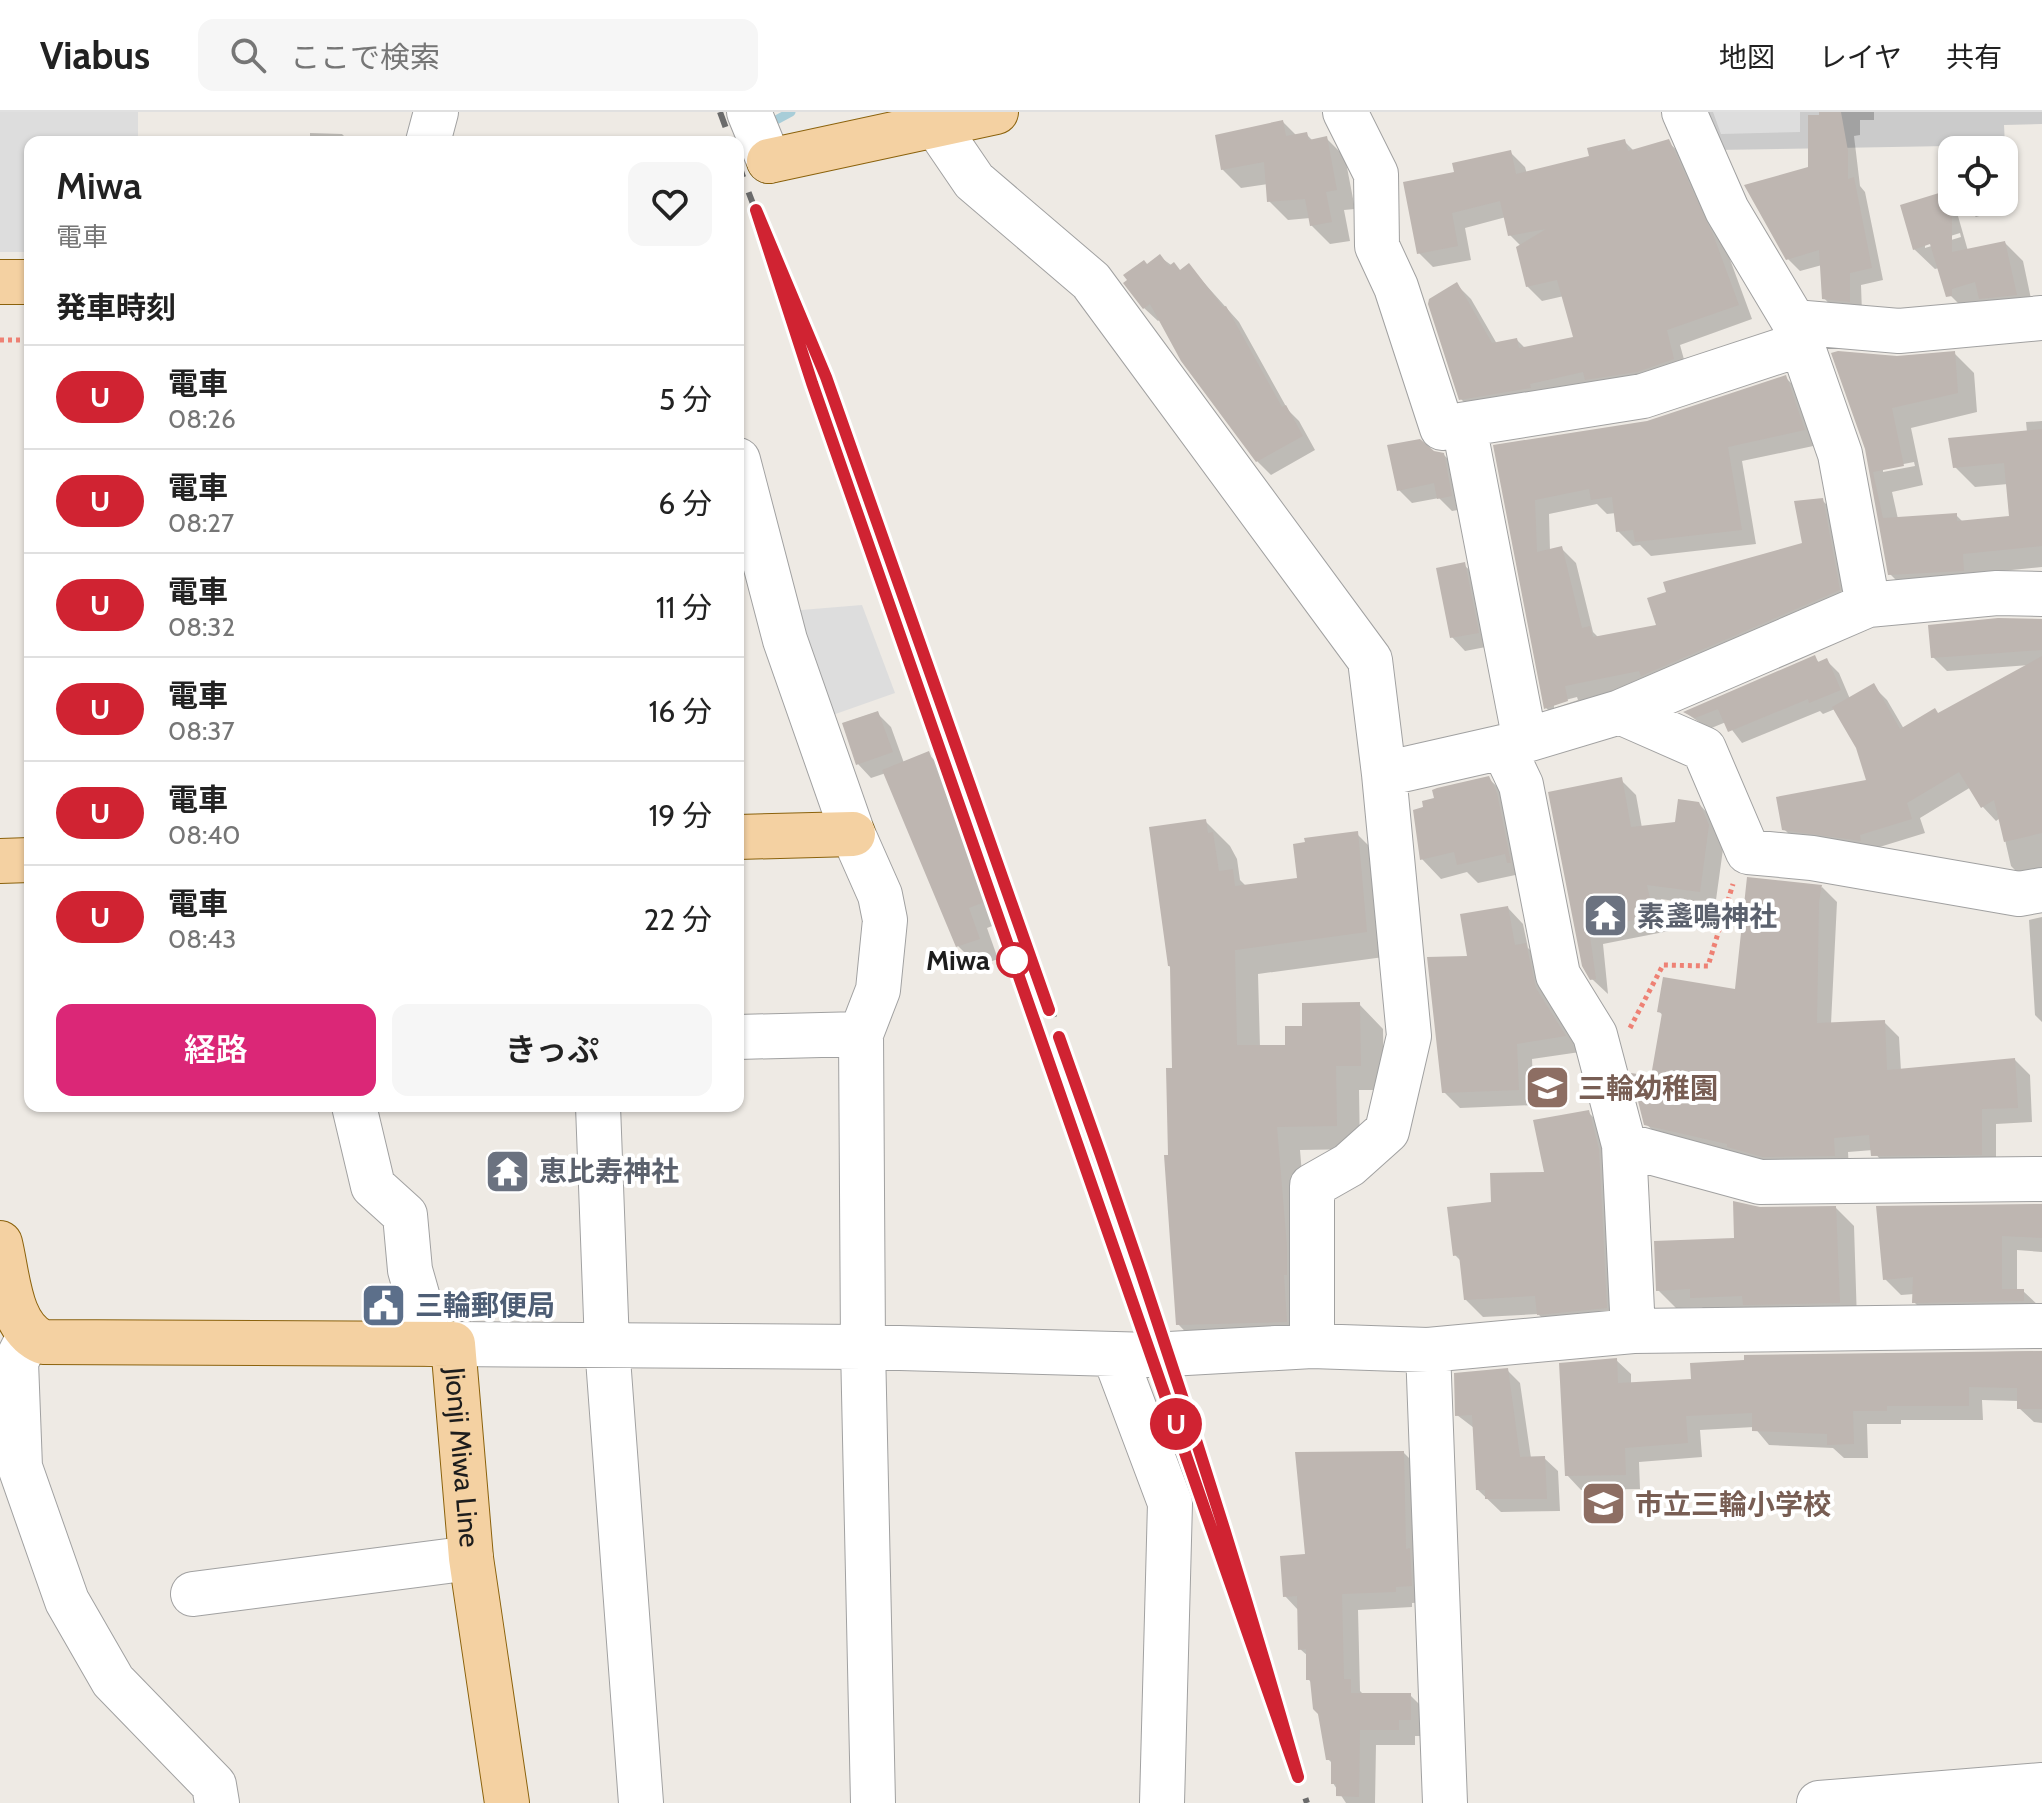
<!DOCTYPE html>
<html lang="ja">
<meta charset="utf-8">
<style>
body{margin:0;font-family:Cabin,"Noto Sans JP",sans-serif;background:#f6f6f6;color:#222;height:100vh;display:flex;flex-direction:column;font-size:30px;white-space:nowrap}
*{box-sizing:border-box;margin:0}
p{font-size:26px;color:#767676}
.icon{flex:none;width:44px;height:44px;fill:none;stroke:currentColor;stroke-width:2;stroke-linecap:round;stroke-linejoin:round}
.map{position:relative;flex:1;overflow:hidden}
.drawer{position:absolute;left:24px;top:24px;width:720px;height:976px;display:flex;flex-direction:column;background:#fff;border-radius:16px;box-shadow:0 2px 6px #0004}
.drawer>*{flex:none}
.badge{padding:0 16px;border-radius:26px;font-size:28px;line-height:52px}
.fabs{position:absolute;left:1938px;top:24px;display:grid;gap:16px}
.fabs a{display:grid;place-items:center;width:80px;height:80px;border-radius:16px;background:#fff;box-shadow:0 2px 6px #0004;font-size:40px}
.map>.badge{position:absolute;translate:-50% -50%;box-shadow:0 0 0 4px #fff}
h2{padding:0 32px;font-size:30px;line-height:72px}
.round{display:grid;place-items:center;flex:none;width:84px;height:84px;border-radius:16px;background:#f6f6f6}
.summary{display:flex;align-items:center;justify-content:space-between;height:136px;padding:0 32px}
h1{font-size:38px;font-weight:600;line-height:60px}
.action{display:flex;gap:16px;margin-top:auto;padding:16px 32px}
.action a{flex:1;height:92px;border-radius:16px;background:#db2777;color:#fff;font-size:32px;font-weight:600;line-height:92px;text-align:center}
.action a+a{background:#f6f6f6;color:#222}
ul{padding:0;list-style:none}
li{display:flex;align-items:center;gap:24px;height:104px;padding:0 32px;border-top:2px solid #e0e0e0}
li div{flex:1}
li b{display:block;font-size:30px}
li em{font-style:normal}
li .badge{min-width:88px;font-weight:700;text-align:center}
header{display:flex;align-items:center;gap:48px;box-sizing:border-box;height:112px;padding:0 40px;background:#fff;border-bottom:2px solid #e0e0e0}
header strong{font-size:38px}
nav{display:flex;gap:44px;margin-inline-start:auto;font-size:28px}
.search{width:560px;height:72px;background:#f6f6f6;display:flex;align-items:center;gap:20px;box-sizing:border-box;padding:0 28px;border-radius:16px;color:#767676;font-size:30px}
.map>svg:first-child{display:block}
.religious{fill:#cbcbcb}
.parking{fill:#ddd}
.shadow{fill:#0003;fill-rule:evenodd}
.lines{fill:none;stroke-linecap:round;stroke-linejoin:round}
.stream{stroke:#a8cdd8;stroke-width:9}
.building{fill:#beb6b1}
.minor-casing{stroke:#a1a1a1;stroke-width:46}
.major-casing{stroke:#8b620c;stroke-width:46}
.path{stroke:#ee8174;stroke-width:5;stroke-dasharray:4 4;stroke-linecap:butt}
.minor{stroke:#fff;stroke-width:44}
.major{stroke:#f4d1a2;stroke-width:44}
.rail{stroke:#6b6b6b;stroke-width:6;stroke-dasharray:16 16;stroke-linecap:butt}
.line-casing{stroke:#fff;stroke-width:18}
.line{stroke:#d02332;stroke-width:12}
.stop-dot{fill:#fff;stroke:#d02332;stroke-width:4}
.labels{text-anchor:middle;stroke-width:8;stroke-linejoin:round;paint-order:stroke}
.worship-label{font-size:28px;font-weight:bold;fill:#5b616d;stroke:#fff;text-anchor:start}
.stop-label{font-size:28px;font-weight:bold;fill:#1d1d1d;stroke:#fff;text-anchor:end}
.education-label{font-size:28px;font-weight:bold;fill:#785e54;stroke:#fff;text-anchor:start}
.service-label{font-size:28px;font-weight:bold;fill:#4e5e75;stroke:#fff;text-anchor:start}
.street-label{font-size:28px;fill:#1d1d1d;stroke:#fff}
</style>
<header>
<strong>Viabus</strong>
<div class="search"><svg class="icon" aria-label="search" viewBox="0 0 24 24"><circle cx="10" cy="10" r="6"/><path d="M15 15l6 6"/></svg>ここで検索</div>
<nav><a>地図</a><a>レイヤ</a><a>共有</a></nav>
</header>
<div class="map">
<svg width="2042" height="1691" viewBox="0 0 2042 1691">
<rect width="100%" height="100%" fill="#eeeae4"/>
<path class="religious" d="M1704 0H2042V12L2004 13 2005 33 1716 38Z"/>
<path class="parking" d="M0 0H138V30H30V140H0Z
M1713 0H1800V20L1721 22Z
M862 493 895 581 827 605 789 499Z"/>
<path class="shadow" d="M1821 0H1874V8H1860V23L1854 24 1860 74 1865 80 1883 168 1861 173 1862 201 1836 199 1824 186 1822 153 1800 159 1788 147Z
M1283 10 1297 24 1306 22 1313 29 1326 26 1345 45 1355 97 1344 98 1350 129 1330 132 1311 113 1310 106 1288 108 1269 89 1268 72 1241 76 1222 57Z
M310 21 342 22 350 30H310Z
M1624 29 1634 39 1668 30 1683 44 1728 142 1752 207 1680 233 1688 262 1476 302 1461 287 1457 173 1471 187 1497 232 1517 228 1526 237 1576 226 1564 184 1542 189 1527 174 1521 134 1510 123 1506 105 1465 116 1471 148 1433 155 1419 141 1456 62 1510 40 1525 55 1527 62 1592 46Z
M2004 71 2011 94 1976 105 1962 92 2004 90Z
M1937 83 1958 104 1968 139 2005 131 2023 149 2034 201 1964 197 1946 179 1939 156 1935 157 1914 137ZM1960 121 1961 125 1925 136V132Z
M1160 145 1181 160 1189 154 1239 210 1288 298 1299 309 1315 338 1271 363 1257 349 1161 207 1158 209 1144 196 1147 155Z
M1954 241 1974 261 1977 300 1911 316 1923 373 1892 380 1898 407 1956 403 1963 410 2011 406 2008 372 1975 375 1955 355 2027 320 2026 310 2042 309V455L1982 461 1910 482 1890 462 1866 337 1901 246ZM1914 350 1915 354 1883 360V356Z
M1786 266 1800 280 1818 333 1742 349 1756 432 1651 444 1640 433 1633 434 1618 419 1616 401 1607 402 1597 392 1549 402 1550 439 1561 436 1576 451 1593 520 1599 526 1658 514 1805 432 1822 388 1837 403 1853 493 1654 574 1578 589 1582 604 1561 610 1546 596 1496 335 1648 311ZM1577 585 1578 588 1554 596V591Z
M1433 341 1443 342 1457 356 1464 397 1452 399 1439 386 1412 391 1399 378Z
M1464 453 1478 466 1491 534 1465 539 1452 525Z
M2042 509V768H2025L2011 754 2000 706 1996 709 1983 695 1971 675 1920 706 1925 721 1873 737 1798 731 1784 717 1869 670 1857 635 1835 597 1823 602 1820 599 1742 631 1726 610 1709 617 1686 601 1814 546 1820 551 1827 549 1839 561 1850 587 1873 574 1887 588 1904 617 1939 603 2030 553 1947 559 1933 545Z
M877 601 891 615 904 651 928 642 948 661 1005 809 987 816 998 847 978 854 958 834 886 661 871 666 858 652Z
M1488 666 1508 685 1520 762 1478 771 1467 760 1441 767 1422 747 1415 699Z
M1621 668 1636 683 1642 716 1677 712 1699 692 1714 708 1724 730 1715 795 1661 787 1669 819 1603 832 1608 882 1592 867 1550 681Z
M1206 710 1230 734 1237 747 1240 768 1247 775 1299 768 1357 722 1381 746 1391 844 1258 862 1260 935H1287L1305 916 1359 892 1383 917 1384 978H1359L1360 1037 1300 1038 1310 1160V1234L1202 1237 1178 1212 1170 1045 1175 958 1173 857 1169 854Z
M1822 775 1837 790 1831 912 1884 910 1899 925 1901 959 2015 948 2030 963 2032 1010 1996 1012V1057L1888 1058 1873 1038 1848 1040 1849 1058 1780 1059 1662 1027 1646 1012 1663 904 1659 899 1737 880Z
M1508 796 1523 812 1528 836 1542 849 1580 940 1532 947 1534 993 1460 996 1444 980 1469 846Z
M2042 805V910L2035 903 2029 808Z
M1588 1000 1606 1018 1623 1213 1556 1219 1538 1202 1483 1205 1465 1187 1461 1149 1455 1143 1546 1062Z
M2042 1094V1140L2017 1138V1179H2023L2039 1194 1929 1205 1914 1190V1182L1901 1183 1885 1167Z
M1836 1096 1854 1114 1857 1209 1710 1204 1702 1195 1676 1196 1658 1178 1736 1128 1760 1097Z
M2042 1239V1311L2034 1310 2019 1296V1289L1982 1288 1983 1308H1901V1312H1867L1868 1346H1844L1833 1336 1769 1333 1754 1315 1700 1318 1702 1345 1639 1350 1640 1377 1581 1378 1567 1363 1616 1248 1631 1262V1273L1693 1269 1746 1250V1245Z
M1507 1258 1520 1271 1531 1346H1544L1558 1359 1560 1399 1501 1400 1477 1377 1474 1316 1457 1303Z
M1404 1341 1420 1357 1427 1490 1412 1491V1495L1358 1498 1360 1579 1364 1583H1410L1427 1600V1624H1415V1633H1376L1375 1691H1346L1333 1671V1652L1328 1647 1312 1571 1308 1567V1544L1300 1537 1299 1499 1285 1484 1307 1444Z"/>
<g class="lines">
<path class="stream" d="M778 7 791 0"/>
</g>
<path class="building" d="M1819 0H1841L1848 39V67L1854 65 1872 156 1850 161V190L1822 187 1819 138 1786 148 1744 73 1808 55V3H1819Z
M1283 8 1286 24 1307 20 1309 28 1327 24 1337 78 1326 80 1332 110 1310 114 1305 87 1267 90 1264 50 1221 58 1215 23Z
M1625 27 1628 39 1669 27 1714 125 1739 193 1667 218 1674 247 1637 260 1585 268 1583 260 1530 272 1531 276 1459 288 1428 192 1429 187 1457 170 1492 231 1517 226 1519 236 1573 225 1557 168 1526 175 1516 135 1546 117 1508 124 1500 89 1452 101 1458 134 1417 142 1403 70 1454 60 1452 51 1511 38 1516 62 1589 44 1587 36Z
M1952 77V140L2005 129 2017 183 1979 187 1975 170 1952 177V184L1946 185 1930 132 1913 138 1900 93Z
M1160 142 1169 154 1174 150 1180 158 1189 151 1223 195 1226 194 1282 295 1286 293 1303 324 1256 350 1181 249 1150 192 1143 197 1123 171 1127 168 1123 163 1144 148 1147 152Z
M1838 239 1897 244 1955 239 1958 281 1892 296 1904 354 1873 360 1883 406 1957 401V409L2009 404 2004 351 1953 356 1948 326 2042 317V434L1963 442 1964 459 1888 463 1865 337 1831 241Z
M1786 263 1805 318 1728 335 1742 418 1635 430 1633 418 1616 420 1612 385 1591 388 1589 377 1535 388 1537 440 1562 434 1582 516 1590 514 1593 525 1656 513 1647 486 1666 480 1663 470 1802 431 1794 389 1823 386 1840 478 1641 564 1639 559 1565 574 1568 589 1544 597 1493 333 1647 309Z
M1420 327 1434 339 1444 341 1452 384 1437 387 1434 371 1397 379 1387 333Z
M1465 450 1479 521 1450 526 1436 456Z
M1998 506 2042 507V538L1931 546 1928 513Z
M1815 543 1818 550 1827 546 1841 578 1809 591 1808 587 1728 620 1718 597 1695 606 1683 600Z
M2042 544V721L2004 730 1994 688 1981 696 1959 660 1907 691 1912 707 1860 723 1861 729 1782 718 1776 685 1866 668 1856 636 1832 595 1874 571 1900 617 1935 596 1938 601Z
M878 599 893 640 856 653 842 611Z
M929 639 987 789 969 796 980 827 956 835 882 658Z
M1489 664 1497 681 1511 751H1507L1505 742 1457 753 1454 740 1420 748 1413 698 1423 695 1422 689 1434 686 1432 678 1437 676Z
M1622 665 1631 715 1675 710 1678 687 1699 690 1709 713 1700 780 1647 773 1654 804 1589 817 1596 867 1590 868 1582 854 1548 680Z
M1206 707 1208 721 1213 720 1219 759 1233 757 1235 774 1297 766 1293 732 1305 730 1304 726 1358 719 1367 820 1235 838 1237 933H1285V914H1302V891L1360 890 1361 954H1336L1337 1014 1277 1015 1287 1135V1163H1284L1287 1210 1176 1213 1164 1043H1168L1166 956H1172L1170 854H1168L1149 715Z
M1747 765 1822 773 1819 790 1817 911 1885 908 1887 958 2015 946 2018 996 1982 997V1043L1871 1044 1869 1023 1834 1026 1835 1044 1763 1045 1727 1035V1032L1644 1013 1631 961 1651 964 1662 901 1657 900 1663 865 1735 877Z
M1508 794 1515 833 1526 831 1536 876 1566 924 1517 932 1519 978 1442 981 1427 845 1467 844 1460 802Z
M1589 998 1599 1037 1607 1196 1537 1203 1535 1184 1464 1188 1459 1143 1453 1144 1447 1095 1491 1090 1490 1061 1544 1060 1533 1008Z
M1733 1089 1760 1095 1836 1094 1840 1191 1743 1193 1742 1184 1690 1186V1177L1656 1179 1654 1129 1734 1126Z
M2042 1092V1126L2002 1124V1177H2024V1189L1912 1191 1913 1165 1883 1168 1876 1094Z
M2042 1239V1297H2017V1276L1969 1275V1294H1887V1299H1853L1854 1332 1827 1333V1322L1752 1319V1301L1686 1304 1688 1331 1625 1336 1626 1363 1565 1364 1559 1251 1617 1246 1618 1271 1691 1267 1690 1251 1744 1248V1243Z
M1508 1256 1520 1345 1545 1344 1547 1387H1485V1378H1476L1472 1303 1455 1304 1454 1261Z
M1404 1339 1406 1437 1410 1436 1412 1474 1396 1475V1480L1342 1482 1344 1567H1351V1581H1411V1608H1399V1618H1360L1359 1685 1336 1684V1672H1331V1648H1326L1318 1602 1313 1597 1310 1568H1306V1537L1298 1538 1297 1484 1283 1485 1280 1444 1305 1442 1295 1340Z"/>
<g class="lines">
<defs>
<path id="minor" d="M749 0 769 49
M927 0 974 69 1091 169 1370 548 1384 662 1409 924 1387 1019 1349 1053 1312 1074V1234
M1345 0 1376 62 1377 134 1396 175 1442 316 1643 284 1801 232
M1684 0 1727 98 1794 210 1840 342 1868 493
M428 30 436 0
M1794 210 1899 219 2042 206
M1464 314 1525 629
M738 348 785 528 853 722 880 783 885 808 878 878 861 922 863 1235 873 1691
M1620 600 1704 637 1748 740 1812 746 2019 782 2042 778
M1503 635 1521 673 1558 863 1595 923 1624 1033 1633 1219
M1384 662 1503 635 1620 600 1868 493 1997 481 2042 482
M738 925 861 922
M354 994 373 1074 405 1103 410 1158 431 1232
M598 994 607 1233 641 1691
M1624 1033 1760 1070 2042 1067
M29 1224 16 1250 20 1355 67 1489 113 1569 214 1673 217 1691
M453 1232 863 1235 1151 1243 1312 1234 1428 1238 1633 1219 2042 1214
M1428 1238 1445 1691
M1114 1242 1170 1391 1162 1691
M193 1482 471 1446
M1819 1691 2042 1673"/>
<g id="major">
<path d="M769 49 996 0"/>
<path d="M0 170H30"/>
<path d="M738 725 853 722"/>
<path d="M0 749 30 748"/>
<path id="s1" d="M0 1131C8 1163 9 1216 43 1230L453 1232 471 1446 507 1691"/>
</g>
</defs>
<use href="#minor" class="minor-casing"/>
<use href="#major" class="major-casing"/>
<path class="path" d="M0 228H30
M1630 916 1663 853 1708 854 1733 772"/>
<use href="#minor" class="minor"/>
<use href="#major" class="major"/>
<path class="rail" d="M720 0 731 30
M738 50C763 127 802 198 828 273 992 734 1166 1194 1298 1665
M794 216 1220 1440
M1295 1656 1307 1691"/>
</g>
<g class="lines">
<defs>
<path id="line" d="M1049 898 826 265 756 98 812 271 1298 1665C1227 1416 1147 1169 1059 925"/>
</defs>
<use href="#line" class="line-casing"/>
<use href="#line" class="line"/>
</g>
<defs>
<symbol id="temple-square" viewBox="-11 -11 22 22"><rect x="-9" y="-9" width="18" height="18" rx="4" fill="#6b7280" stroke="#fff"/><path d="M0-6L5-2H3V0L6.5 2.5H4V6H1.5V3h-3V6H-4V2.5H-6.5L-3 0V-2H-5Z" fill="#fff"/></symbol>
<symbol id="school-square" viewBox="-11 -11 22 22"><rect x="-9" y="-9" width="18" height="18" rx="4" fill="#8d6e63" stroke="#fff"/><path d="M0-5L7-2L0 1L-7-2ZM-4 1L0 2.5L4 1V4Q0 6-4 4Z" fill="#fff"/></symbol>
<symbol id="civic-square" viewBox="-11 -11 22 22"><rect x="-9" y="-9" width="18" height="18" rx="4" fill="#5c6f8a" stroke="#fff"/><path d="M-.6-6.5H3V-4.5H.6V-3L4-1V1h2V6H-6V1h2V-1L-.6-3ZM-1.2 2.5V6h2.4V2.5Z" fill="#fff"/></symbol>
</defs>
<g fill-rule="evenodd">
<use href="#temple-square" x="1580" y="778" width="51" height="51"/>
<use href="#school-square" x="1522" y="950" width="51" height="51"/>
<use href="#temple-square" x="482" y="1034" width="51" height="51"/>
<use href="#civic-square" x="358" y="1168" width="51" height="51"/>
<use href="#school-square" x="1578" y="1366" width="51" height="51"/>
</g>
<circle class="stop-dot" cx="1014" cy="848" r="16"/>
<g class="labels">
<g class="worship-label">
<text x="1637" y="814">素盞鳴神社</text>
<text x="539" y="1069">恵比寿神社</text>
</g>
<g class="stop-label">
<text x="990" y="858">Miwa</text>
</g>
<g class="education-label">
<text x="1578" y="986">三輪幼稚園</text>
<text x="1635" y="1402">市立三輪小学校</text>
</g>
<g class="service-label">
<text x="415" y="1203">三輪郵便局</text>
</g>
<g class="street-label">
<text dy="10" stroke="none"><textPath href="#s1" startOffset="636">Jionji Miwa Line</textPath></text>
</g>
</g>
</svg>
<div class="fabs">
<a><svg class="icon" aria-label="locate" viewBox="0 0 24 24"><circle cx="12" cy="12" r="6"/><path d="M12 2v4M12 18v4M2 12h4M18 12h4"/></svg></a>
</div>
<b class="badge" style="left:1176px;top:1312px;background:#d02332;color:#fff">U</b>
<section class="drawer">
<div class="summary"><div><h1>Miwa</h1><p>電車</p></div><a class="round"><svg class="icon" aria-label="heart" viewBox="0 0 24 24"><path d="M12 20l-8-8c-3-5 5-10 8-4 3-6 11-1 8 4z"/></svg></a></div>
<h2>発車時刻</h2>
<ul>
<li><span class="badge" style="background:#d02332;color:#fff">U</span><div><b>電車</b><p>08:26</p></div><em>5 分</em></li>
<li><span class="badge" style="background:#d02332;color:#fff">U</span><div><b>電車</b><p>08:27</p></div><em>6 分</em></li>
<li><span class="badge" style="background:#d02332;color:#fff">U</span><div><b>電車</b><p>08:32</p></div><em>11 分</em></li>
<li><span class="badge" style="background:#d02332;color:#fff">U</span><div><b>電車</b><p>08:37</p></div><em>16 分</em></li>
<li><span class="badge" style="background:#d02332;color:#fff">U</span><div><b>電車</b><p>08:40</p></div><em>19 分</em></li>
<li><span class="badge" style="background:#d02332;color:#fff">U</span><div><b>電車</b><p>08:43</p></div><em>22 分</em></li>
</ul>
<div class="action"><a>経路</a><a>きっぷ</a></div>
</section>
</div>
